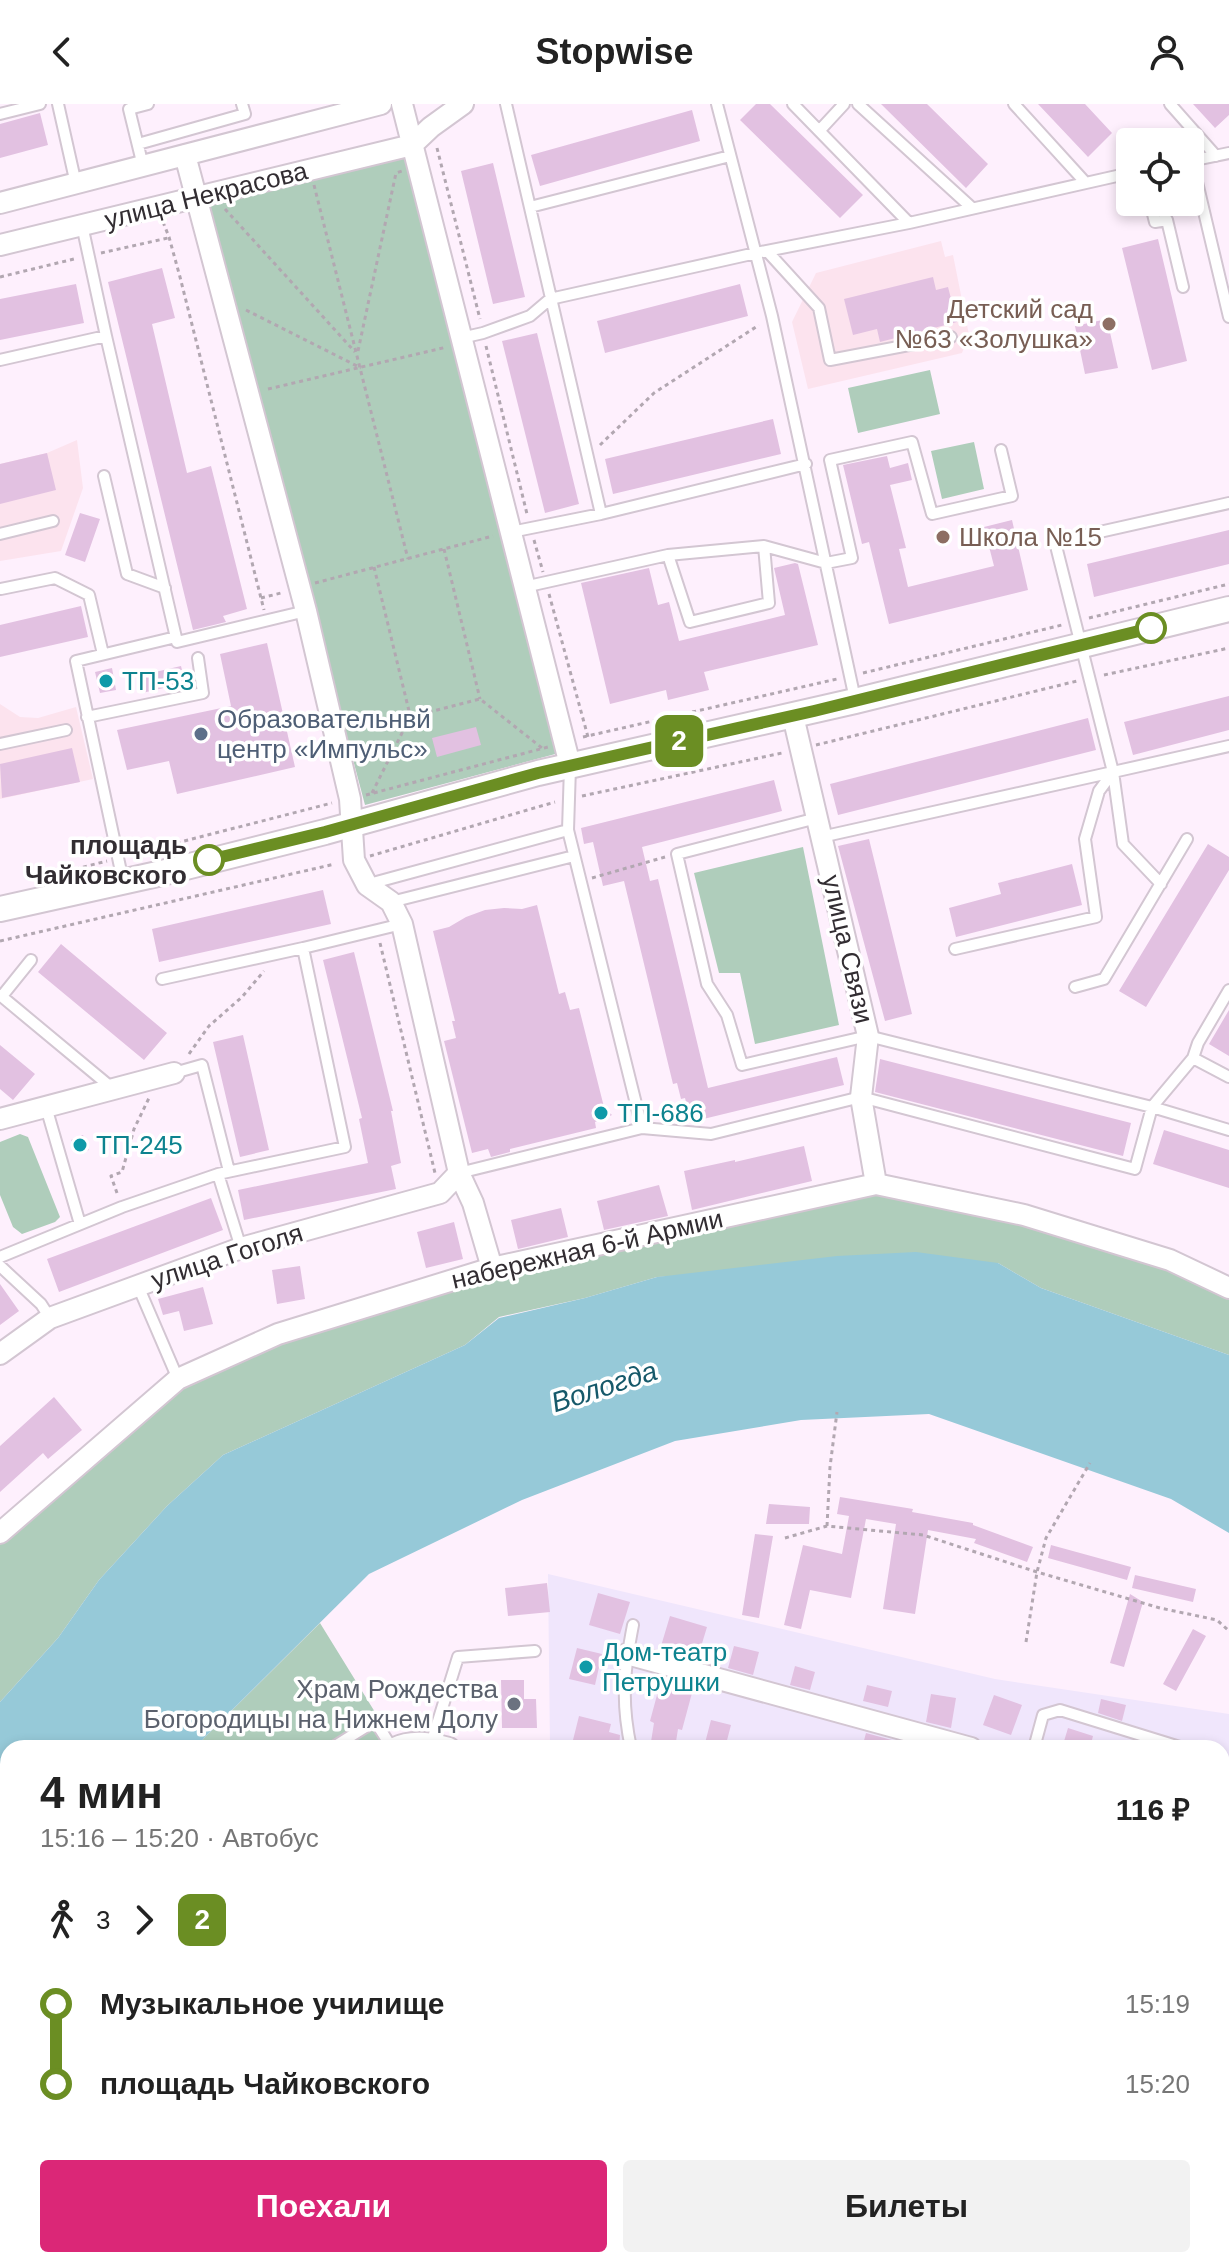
<!DOCTYPE html>
<html lang="ru">
<meta charset="utf-8">
<style>
body{margin:0;font-family:Arial,sans-serif;background:#f2f2f2;color:#222;height:100vh;display:flex;flex-direction:column;font-size:30px;white-space:nowrap}
*{box-sizing:border-box;margin:0}
p{font-size:26px;color:#767676}
.icon{flex:none;width:44px;height:44px;fill:none;stroke:currentColor;stroke-width:2;stroke-linecap:round;stroke-linejoin:round}
.map{position:relative;flex:1;overflow:hidden}
.panel{position:absolute;left:0px;top:1636px;width:1230px;height:528px;display:flex;flex-direction:column;background:#fff;border-radius:24px 24px 0 0;box-shadow:0 4px 12px #0003}
.panel>*{flex:none}
.badge{padding:0 16px;border-radius:12px;font-size:28px;line-height:52px}
.tools{position:absolute;left:1116px;top:24px;display:grid;gap:16px}
.tools a{display:grid;place-items:center;width:88px;height:88px;border-radius:8px;background:#fff;box-shadow:0 4px 12px #0003;font-size:40px}
.map>.badge{position:absolute;translate:-50% -50%;box-shadow:0 0 0 4px #fff}
.legs{display:flex;align-items:center;gap:12px;height:88px;padding:0 40px;font-size:26px}
.legs p{margin-inline-start:auto}
.headline{display:flex;align-items:center;justify-content:space-between;height:136px;padding:0 40px}
h1{font-size:44px;font-weight:800;line-height:60px}
.button{display:flex;gap:16px;margin-top:auto;padding:16px 40px}
.button a{flex:1;height:92px;border-radius:8px;background:#db2777;color:#fff;font-size:32px;font-weight:800;line-height:92px;text-align:center}
.button a+a{background:#f2f2f2;color:#222}
ul{padding:0 40px;list-style:none}
li{display:flex;align-items:center;gap:28px;height:80px;font-size:30px}
li i{display:grid;place-items:center;width:12px;height:100%;margin:0 10px;background:currentColor}
li i::after{content:'';width:20px;height:20px;margin:-10px;border:6px solid;border-radius:50%;background:#fff}
li p{margin-inline-start:auto}
li:first-child i{background:linear-gradient(#0000 50%,currentColor 0)}
li:last-child i{background:linear-gradient(currentColor 50%,#0000 0)}
header{display:flex;justify-content:space-between;align-items:center;height:104px;padding:0 40px;background:#fff;font-size:36px;font-weight:800}
.map>svg:first-child{display:block}
.commercial{fill:#f0e6fc}
.industrial{fill:#fce3ee}
.green{fill:#afcdbb}
.water{fill:#96c9d8}
.building{fill:#e2c1e1}
.lines{fill:none;stroke-linecap:round;stroke-linejoin:round}
.service-casing{stroke:#d3c6d2;stroke-width:14}
.minor-casing{stroke:#d3c6d2;stroke-width:24}
.tertiary-casing{stroke:#d3c6d2;stroke-width:28}
.path{stroke:#b2a7b1;stroke-width:3;stroke-dasharray:4 4;stroke-linecap:butt}
.service{stroke:#fff;stroke-width:10}
.minor{stroke:#fff;stroke-width:20}
.tertiary{stroke:#fff;stroke-width:24}
.line-1-casing{stroke:#fff;stroke-width:18}
.line-1{stroke:#6b8e23;stroke-width:12}
.education-dot{fill:#8d6e63;stroke:#fff;stroke-width:3}
.stop-1-dot{fill:#fff;stroke:#6b8e23;stroke-width:4}
.culture-dot{fill:#0f9aa8;stroke:#fff;stroke-width:3}
.service-dot{fill:#5c6f8a;stroke:#fff;stroke-width:3}
.worship-dot{fill:#6b7280;stroke:#fff;stroke-width:3}
.labels{text-anchor:middle;stroke-width:7;stroke-linejoin:round;paint-order:stroke}
.street-label{font-size:26px;fill:#322d32;stroke:#fff}
.education-label{font-size:26px;fill:#785e54;stroke:#fff;text-anchor:end}
.culture-label{font-size:26px;fill:#0d838f;stroke:#fff;text-anchor:start}
.service-label{font-size:26px;fill:#4e5e75;stroke:#fff;text-anchor:start}
.stop-label{font-size:26px;font-weight:bold;fill:#322d32;stroke:#fff;text-anchor:end}
.worship-label{font-size:26px;fill:#5b616d;stroke:#fff;text-anchor:end}
.water-label{font-size:28px;font-style:italic;fill:#16596a;stroke:#fff}
</style>
<header><svg class="icon" aria-label="back" viewBox="0 0 24 24"><path d="M15 5l-7 7 7 7"/></svg>Stopwise<svg class="icon" aria-label="person" viewBox="0 0 24 24"><circle cx="12" cy="8" r="4"/><path d="M4 21q1-7 8-7t8 7"/></svg></header>
<div class="map">
<svg width="1229" height="2164" viewBox="0 0 1229 2164">
<rect width="100%" height="100%" fill="#fef0fd"/>
<path class="commercial" d="M548 1470 995 1575 1229 1610V1662L1222 1682V1644H550Z
M8 1995V2156H1148L1146 2164H0V2012Z
M1229 2085V2164H1207L1209 2156H1222V2109Z"/>
<path class="industrial" d="M941 137 945 153 953 151 969 231 962 249 808 285 792 218 816 169Z
M77 336 83 384 61 447 0 457V360L47 349Z
M0 600 20 613 38 614 76 603 93 675 0 695Z"/>
<path class="green" d="M409 51 559 649 365 701 207 103Z
M930 266 940 310 858 329 848 284Z
M974 338 984 385 942 395 931 347Z
M803 743 839 921 755 940 740 869H719L694 769Z
M20 1030 28 1033 60 1113 55 1118 22 1130 13 1123 0 1091V1038Z
M876 1088 1021 1117 1168 1163 1229 1193V1251L1041 1184 998 1159 657 1173 585 1194 499 1213 465 1241 223 1351 167 1402 99 1476 58 1534 0 1598V1440L182 1282 282 1237 493 1168Z
M320 1519 378 1613 380 1625 379 1644H196L205 1633Z
M8 1895V1967L0 1985V1910Z
M558 2156H839L868 2164H556Z"/>
<path class="water" d="M916 1148 998 1159 1041 1184 1229 1251V1429L1171 1395 929 1310 801 1316 675 1337 522 1396 369 1470 205 1633 196 1644H8V1895L0 1910V1598L58 1534 99 1476 167 1402 223 1351 465 1241 499 1214 585 1194 657 1173 837 1152Z"/>
<path class="building" d="M756 0H770L863 91 840 114 740 16Z
M881 0H927L988 60 966 84Z
M1038 0H1085L1112 29 1088 53Z
M1193 0H1229V11L1215 24Z
M692 6 700 37 540 82 531 51Z
M40 9 48 41 0 54V20Z
M493 59 525 193 493 200 461 67Z
M1158 135 1187 257 1152 266 1122 144Z
M162 164 175 214 152 220 187 369 211 362 247 505 223 512 226 518 193 526 108 178Z
M933 173 936 186 948 183 957 218 880 238 877 225 853 231 844 195Z
M76 180 84 219 0 236V195Z
M740 180 748 212 605 249 597 217Z
M1107 215 1118 264 1085 270 1075 222Z
M537 229 579 400 545 409 502 237Z
M773 315 781 350 613 390 605 355Z
M47 349 56 386 0 400V360Z
M887 352 890 364 908 359 912 376 890 381 906 444 899 445 908 483 994 462 984 423 1012 416 1028 486 889 520 869 438 862 440 843 361Z
M80 409 100 415 85 458 65 451Z
M1229 426V460L1094 493 1087 460Z
M795 459 798 460 818 541 704 568 709 586 668 596 666 586 610 600 581 479 649 464 658 501 669 498 679 537 785 511 774 464Z
M81 502 88 533 0 553V521Z
M267 539 295 663 177 690 169 657 127 666 117 626 231 602 220 550Z
M181 562 185 579 142 589 138 572Z
M112 564 116 586 100 589 95 568Z
M1229 592V626L1133 651 1124 618Z
M1088 614 1096 646 838 711 830 680Z
M476 623 481 641 437 653 432 634Z
M72 644 80 678 2 694 0 660Z
M774 676 782 707 642 743 650 777 658 775 708 984 837 953 844 981 691 1018 685 994 681 995 677 979 673 980 624 777 603 782 593 738 584 740 581 724Z
M869 735 912 910 885 917 838 742Z
M1208 740 1229 753V766L1146 903 1119 887Z
M1072 760 1082 801 956 833 949 804 1001 790 998 779Z
M323 786 331 820 159 858 152 825Z
M537 801 559 890 565 888 570 906 579 904 604 1003 612 1011 595 1018 596 1024 510 1045V1048L491 1053 488 1045 472 1049 444 937 456 934 452 917H455L433 827 449 823 466 813 485 806 504 804 522 805Z
M61 840 167 929 144 956 38 868Z
M354 848 393 1007H391L401 1059 391 1062 396 1085 244 1116 238 1086 368 1059 359 1015 362 1014 323 856Z
M1229 906V952L1209 940Z
M243 931 269 1046 240 1053 213 938Z
M0 941 35 970 13 996 0 985Z
M880 955 1131 1019 1123 1052 875 988Z
M1164 1026 1229 1046V1084L1153 1060Z
M83 1031 89 1046 77 1050 71 1036Z
M804 1042 812 1077 692 1106 684 1067 735 1056V1058Z
M659 1081 668 1112 604 1126 597 1097Z
M211 1094 223 1126 59 1188 47 1155Z
M561 1104 568 1133 518 1145 511 1116Z
M454 1118 463 1155 426 1164 417 1128Z
M300 1162 305 1195 277 1200 272 1166Z
M0 1180 19 1207 0 1221Z
M203 1183 213 1220 184 1227 179 1207 163 1211 158 1195Z
M54 1293 82 1326 48 1355 43 1349 0 1388V1342Z
M840 1393 913 1405 912 1408 973 1419V1421L1033 1443 1027 1458 974 1439 976 1435 928 1426 915 1510 883 1505 896 1420 866 1415 851 1494 810 1486 801 1525 784 1521 803 1441 842 1450 849 1412 837 1410Z
M769 1400 810 1403 809 1420H766Z
M755 1430 773 1432 759 1514 742 1511Z
M1051 1441 1131 1463 1127 1476 1048 1454Z
M1135 1471 1196 1485 1193 1498 1132 1484Z
M547 1479 550 1508 508 1512 505 1484Z
M598 1489 630 1498 620 1530 589 1521Z
M1130 1490 1143 1498 1124 1563 1110 1559Z
M670 1512 707 1523 697 1556 677 1550 678 1547 661 1542Z
M1193 1525 1206 1532 1176 1587 1163 1580Z
M734 1542 759 1548 753 1571 728 1564Z
M577 1544 602 1550 595 1581 569 1575Z
M795 1562 815 1568 810 1586 790 1581Z
M501 1576H524V1595H536L537 1624H502Z
M660 1580 692 1589 682 1626 678 1625 675 1644H650L654 1619 650 1617Z
M867 1581 892 1587 888 1603 863 1597Z
M931 1590 956 1594 951 1624 926 1618Z
M994 1591 1022 1601 1011 1631 983 1621Z
M1101 1595 1126 1601 1122 1617 1098 1609Z
M579 1612 611 1620 609 1628 620 1631 619 1644H571Z
M711 1616 731 1621 725 1644 705 1639Z
M1068 1624 1093 1632 1090 1644H1062Z
M866 1629 910 1641 909 1644H862Z"/>
<g class="lines">
<defs>
<path id="service" d="M58 0 76 80
M506 0 601 410
M717 0 772 212 855 595
M793 0 909 119
M858 0 972 104
M1014 0 1085 78
M1170 0 1216 52
M0 10 40 0
M820 26 844 0
M138 40 245 10 242 0
M1190 57 1229 49
M1192 57 1229 213
M143 62 129 5 148 0
M1150 98 1155 118 1167 116 1183 183
M530 103 730 52
M82 121 106 232
M767 147 819 204 830 256 951 233
M461 234 483 229 530 212 550 195 756 149 909 119 1130 69
M0 256 106 232 177 538 306 507
M104 372 127 470 165 484
M1229 399 1055 438 1113 668 1229 642
M511 428 601 410 806 360
M0 430 53 417
M668 451 764 442
M524 483 668 451 690 518 769 499 764 442 826 459 852 454 830 356 912 338 932 410 1012 392 1001 346
M1 485 55 474 89 491 103 550
M87 613 203 589 198 554
M0 640 66 626
M1113 668 1123 740 1161 780
M817 714 677 750 707 880 727 911 742 961 868 932 1152 1003 1229 1026
M821 733 1113 668
M123 777 76 557 176 533
M369 780 568 726
M391 798 574 752
M955 845 1096 813 1085 735 1099 687 1113 668
M162 875 303 844
M1075 883 1104 875 1187 735
M0 891 112 984
M2 892 31 856
M1193 954 1229 973
M174 969 202 961 229 1067
M46 1003 80 1120
M642 1024 711 1030 861 993 1135 1065 1152 1003 1193 954 1198 939 1229 886
M459 1069 642 1024 568 726 570 663
M218 1070 241 1144
M0 1153 122 1103 218 1070 345 1043 303 844 402 820
M0 1162 41 1200 50 1214
M138 1182 178 1275
M431 1640 458 1553 535 1547
M332 1644 375 1617 392 1644
M631 1644C621 1598 624 1567 633 1521
M1034 1644 1043 1611 1060 1606 1183 1644
M0 2039 8 2042
M1093 2156 1100 2164
M1109 2156H1121
M264 2164 266 2156
M508 2164 510 2156"/>
<path id="minor" d="M402 0 570 661
M185 51 306 507 350 695 354 756 367 781 391 798 402 820 459 1069 473 1099 492 1164
M0 99 381 0
M0 141 412 41 431 23 463 0
M793 612 868 932 861 993 876 1080
M0 1015 174 969
M0 1250 50 1214 241 1144 440 1089 459 1069
M0 1429 178 1275 278 1230 492 1164 876 1080 1024 1111 1170 1156 1229 1184
M627 1550 971 1644
M394 1644C413 1635 430 1639 449 1644
M1222 1719 1229 1706
M0 1999 8 1982
M1222 2094 1229 2088
M542 2164 544 2156"/>
<path id="tertiary" d="M0 805 162 769 325 728 538 669 855 597 1229 505
M1222 1959 1229 1938
M1169 2164 1171 2156"/>
</defs>
<use href="#service" class="service-casing"/>
<use href="#minor" class="minor-casing"/>
<use href="#tertiary" class="tertiary-casing"/>
<path class="path" d="M437 44 480 215
M314 81 408 455
M225 105 355 248
M163 118 169 133 180 173 264 506
M101 149 168 134
M0 173 74 155
M246 206 361 264
M486 242 527 410
M358 247 396 69 402 67
M268 285 447 243
M600 341 654 289 759 221
M534 436 543 468
M444 445 480 595
M374 463 410 611
M315 479 493 432
M549 490 588 633
M261 494 281 489
M1089 514 1229 480
M863 569 1062 521
M1104 571 1229 544
M583 633 837 575
M816 641 1077 577
M372 689 410 613 480 595 542 644
M366 691 548 643
M582 692 782 649
M130 751 332 699
M370 752 555 698
M52 771 107 757
M592 774 665 753
M0 837 335 760
M380 839 435 1069
M189 950 209 922 242 893 264 867
M117 1089 111 1072 122 1068 134 1025 149 994
M827 1422 830 1363 837 1308
M785 1434 827 1422 923 1431 1037 1468 1160 1504 1217 1516 1229 1527
M1026 1538 1037 1468 1046 1434 1090 1359
M1222 1761 1229 1745
M1222 1764 1229 1757
M1222 1879 1229 1858
M1197 2164 1199 2156"/>
<use href="#service" class="service"/>
<use href="#minor" class="minor"/>
<use href="#tertiary" class="tertiary"/>
</g>
<g class="lines">
<defs>
<path id="line-1" d="M209 756 325 728 538 669 814 607 1151 524"/>
</defs>
<use href="#line-1" class="line-1-casing"/>
<use href="#line-1" class="line-1"/>
</g>
<g class="education-dot">
<circle cx="1109" cy="220" r="8"/>
<circle cx="943" cy="433" r="8"/>
</g>
<g class="stop-1-dot">
<circle cx="1151" cy="524" r="14"/>
<circle cx="209" cy="756" r="14"/>
</g>
<g class="culture-dot">
<circle cx="106" cy="577" r="8"/>
<circle cx="601" cy="1009" r="8"/>
<circle cx="80" cy="1041" r="8"/>
<circle cx="586" cy="1563" r="8"/>
</g>
<circle class="service-dot" cx="201" cy="630" r="8"/>
<circle class="worship-dot" cx="514" cy="1600" r="8"/>
<g class="labels">
<g class="street-label">
<text transform="translate(206 91) rotate(-14)" y="9">улица Некрасова</text>
<text transform="translate(848 845) rotate(77)" y="9">улица Связи</text>
<text transform="translate(587 1145) rotate(-13)" y="9">набережная 6-й Армии</text>
<text transform="translate(227 1152) rotate(-18)" y="9">улица Гоголя</text>
</g>
<g class="education-label">
<text x="1093" y="214">Детский сад<tspan x="1093" dy="30">№63 «Золушка»</tspan></text>
<text x="959" y="442" text-anchor="start">Школа №15</text>
</g>
<g class="culture-label">
<text x="122" y="586">ТП-53</text>
<text x="617" y="1018">ТП-686</text>
<text x="96" y="1050">ТП-245</text>
<text x="602" y="1557">Дом-театр<tspan x="602" dy="30">Петрушки</tspan></text>
</g>
<g class="service-label">
<text x="217" y="624">Образовательнвй<tspan x="217" dy="30">центр «Импульс»</tspan></text>
</g>
<g class="stop-label">
<text x="187" y="750">площадь<tspan x="187" dy="30">Чайковского</tspan></text>
</g>
<g class="worship-label">
<text x="498" y="1594">Храм Рождества<tspan x="498" dy="30">Богородицы на Нижнем Долу</tspan></text>
</g>
<g class="water-label">
<text transform="translate(604 1282) rotate(-18)" y="10">Вологда</text>
</g>
</g>
</svg>
<div class="tools">
<a><svg class="icon" aria-label="locate" viewBox="0 0 24 24"><circle cx="12" cy="12" r="6"/><path d="M12 2v4M12 18v4M2 12h4M18 12h4"/></svg></a>
</div>
<b class="badge" style="left:679px;top:637px;background:#6b8e23;color:#fff">2</b>
<section class="panel">
<div class="headline"><div><h1>4 мин</h1><p>15:16 – 15:20 · Автобус</p></div><b>116 ₽</b></div>
<div class="legs"><svg class="icon" aria-label="walk" viewBox="0 0 24 24"><circle cx="13" cy="4" r="2"/><path d="M13 8l-2 6 4 7M11 14l-3 7M7 12l3-4h3l4 4"/></svg>3<svg class="icon" aria-label="forward" viewBox="0 0 24 24"><path d="M9 5l7 7-7 7"/></svg><b class="badge" style="background:#6b8e23;color:#fff">2</b></div>
<ul>
<li><i style="color:#6b8e23"></i><b>Музыкальное училище</b><p>15:19</p></li>
<li><i style="color:#6b8e23"></i><b>площадь Чайковского</b><p>15:20</p></li>
</ul>
<div class="button"><a>Поехали</a><a>Билеты</a></div>
</section>
</div>
